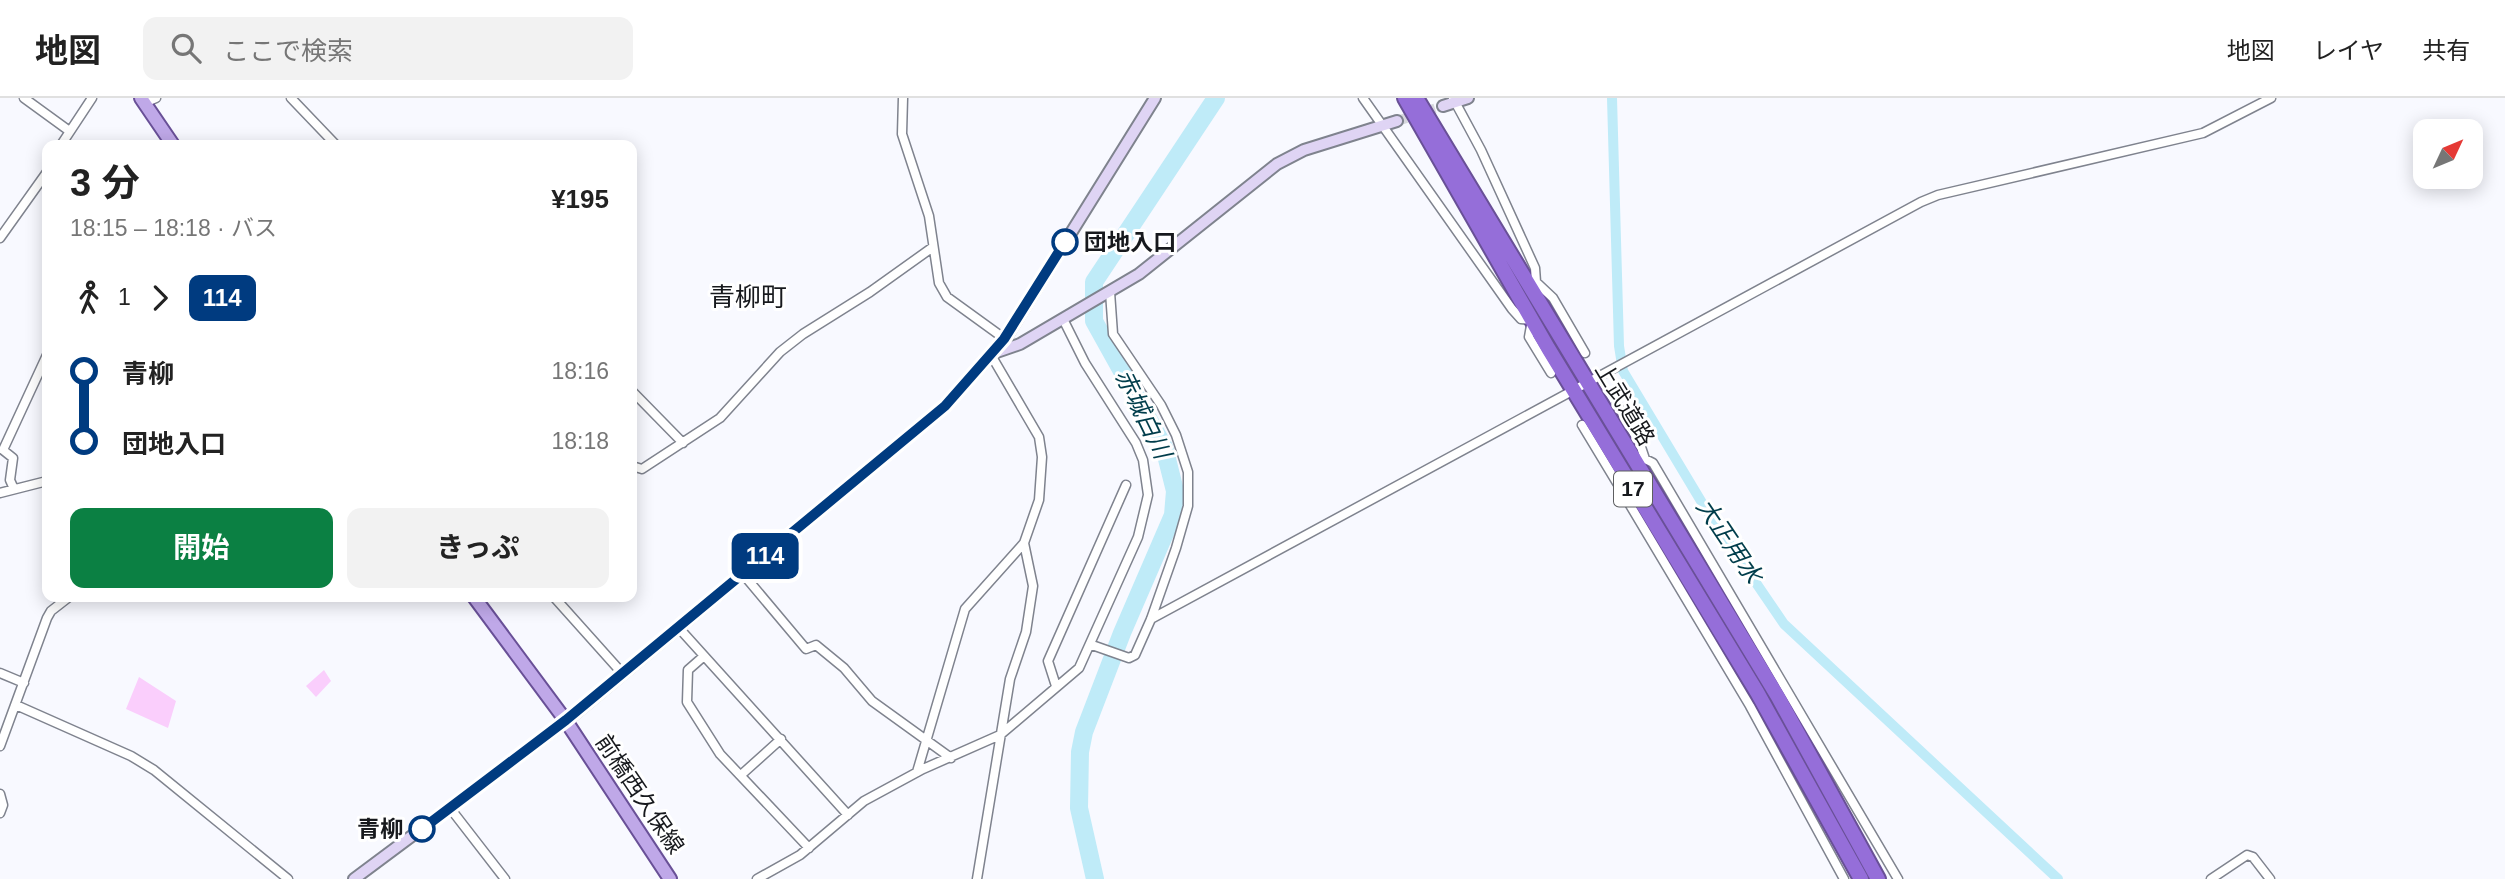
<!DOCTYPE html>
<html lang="ja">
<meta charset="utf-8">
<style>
body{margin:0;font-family:Helvetica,"Noto Sans JP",sans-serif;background:#f2f2f2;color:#222;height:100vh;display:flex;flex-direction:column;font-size:26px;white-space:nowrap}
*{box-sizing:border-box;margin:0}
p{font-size:23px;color:#767676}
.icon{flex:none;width:38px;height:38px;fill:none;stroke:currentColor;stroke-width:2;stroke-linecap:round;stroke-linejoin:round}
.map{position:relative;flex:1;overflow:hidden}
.drawer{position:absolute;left:42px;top:42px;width:595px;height:462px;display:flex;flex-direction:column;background:#fff;border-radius:14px;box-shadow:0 4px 18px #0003}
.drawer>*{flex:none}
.badge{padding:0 14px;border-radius:10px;font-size:24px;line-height:46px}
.needle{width:46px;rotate:46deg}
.buttons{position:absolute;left:2413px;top:21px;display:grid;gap:14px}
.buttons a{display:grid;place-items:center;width:70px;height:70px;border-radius:14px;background:#fff;box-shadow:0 4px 18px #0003;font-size:35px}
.map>.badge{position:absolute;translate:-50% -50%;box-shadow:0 0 0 4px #fff}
.legs{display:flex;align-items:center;gap:10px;height:77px;padding:0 28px;font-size:23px}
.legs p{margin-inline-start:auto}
.summary{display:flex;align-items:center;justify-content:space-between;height:119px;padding:0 28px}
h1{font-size:38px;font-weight:700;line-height:52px}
.button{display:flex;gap:14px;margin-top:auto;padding:14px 28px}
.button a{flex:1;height:80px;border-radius:14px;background:#0b8043;color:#fff;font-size:28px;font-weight:700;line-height:80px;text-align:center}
.button a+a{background:#f2f2f2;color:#222}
ul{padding:0 28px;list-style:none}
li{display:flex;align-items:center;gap:24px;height:70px;font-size:26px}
li i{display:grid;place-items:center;width:10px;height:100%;margin:0 9px;background:currentColor}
li i::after{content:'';width:18px;height:18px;margin:-9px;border:5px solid;border-radius:50%;background:#fff}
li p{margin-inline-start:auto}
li:first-child i{background:linear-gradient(#0000 50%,currentColor 0)}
li:last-child i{background:linear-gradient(currentColor 50%,#0000 0)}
header{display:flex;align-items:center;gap:42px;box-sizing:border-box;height:98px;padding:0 35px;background:#fff;border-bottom:2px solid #e0e0e0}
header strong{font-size:33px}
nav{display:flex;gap:38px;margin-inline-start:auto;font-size:24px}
.search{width:490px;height:63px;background:#f2f2f2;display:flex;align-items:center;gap:18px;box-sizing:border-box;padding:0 24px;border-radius:14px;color:#767676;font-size:26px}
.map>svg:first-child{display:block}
.green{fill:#facefc}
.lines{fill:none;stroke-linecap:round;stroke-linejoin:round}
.canal{stroke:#bfebf8;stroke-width:10}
.river{stroke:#bfebf8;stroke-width:18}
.secondary-tunnel{stroke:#d6d7dd;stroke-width:10;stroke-dasharray:10 5;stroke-linecap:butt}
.street-casing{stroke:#7f838e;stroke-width:11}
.secondary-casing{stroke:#7f838e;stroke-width:14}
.primary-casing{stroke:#695097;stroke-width:16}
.highway-casing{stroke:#695097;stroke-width:18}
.street{stroke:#fff;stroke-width:8}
.secondary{stroke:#dfd4f4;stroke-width:10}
.primary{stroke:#bfa8e8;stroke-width:12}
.highway{stroke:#956ed9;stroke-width:14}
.line-1-casing{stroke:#fff;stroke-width:16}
.line-1{stroke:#003b80;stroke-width:10}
.stop-1-dot{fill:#fff;stroke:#003b80;stroke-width:3.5}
.labels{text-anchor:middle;stroke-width:6;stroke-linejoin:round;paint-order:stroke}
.shield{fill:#fff;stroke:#5d5e61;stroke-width:2}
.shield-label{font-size:21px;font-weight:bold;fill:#17191d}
.stop-label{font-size:23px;font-weight:bold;fill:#17191d;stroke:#fff;text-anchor:start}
.street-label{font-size:23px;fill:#17191d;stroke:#fff}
.water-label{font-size:24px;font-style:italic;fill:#003d4b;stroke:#fff}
.quarter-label{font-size:26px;fill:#17191d;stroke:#fff}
</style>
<header>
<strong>地図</strong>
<div class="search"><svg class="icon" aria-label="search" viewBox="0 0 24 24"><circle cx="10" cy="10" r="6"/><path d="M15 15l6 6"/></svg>ここで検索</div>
<nav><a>地図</a><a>レイヤ</a><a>共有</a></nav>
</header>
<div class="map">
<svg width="2505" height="781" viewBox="0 0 2505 781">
<rect width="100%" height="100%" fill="#f8f9ff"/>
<path class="green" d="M324 572 331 583 316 599 306 588Z
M139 579 176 603 168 630 126 611Z"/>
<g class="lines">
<path class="canal" d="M1612 0 1619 248 1623 273 1707 413 1784 526 2058 781"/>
<path class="river" d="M1095 781 1079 710 1080 654 1084 634 1122 535 1173 417 1175 393 1164 349 1094 223V184L1216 0"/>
<path class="secondary-tunnel" d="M1397 23 1443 8"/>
<defs>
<path id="street" d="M24 0 68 32
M291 0 336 47
M903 0 902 36 929 118 939 185 947 199 1005 241
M1363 0 1512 211 1521 221 1532 222
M1453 0 1481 52 1535 170 1536 184 1532 194
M144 5 156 0
M61 47 92 0
M0 140 47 74
M1536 184 1553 200 1585 255
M1532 222 1529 239 1551 275
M632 293 683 345
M1617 306 1640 346 1645 361
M1582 327 1617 385 1629 395
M1635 364 1645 361 1653 365 1898 781
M632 368 642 371 720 320 780 254 803 236 870 194 933 149
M1645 383 1629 395 1630 407 1750 608 1844 781
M14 391 10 382 13 360 3 352 47 257
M0 395 47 383
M743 476 806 551 816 547 844 570 872 603 951 660
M554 499 622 575
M1151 521 1921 104 1938 97 2203 35 2271 0
M678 529 848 717
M1092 547 1129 560 1135 557 1151 521 1176 450 1188 408V374L1176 337 1161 307 1113 236 1110 194
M704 558 688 572 687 604 720 656 809 750
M0 575 24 585
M1056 588 1048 563 1126 387
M16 607 131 658 154 672 288 781
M0 648 47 520 51 513 69 499
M917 674 965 511 1024 445
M741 677 781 641
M0 696 3 707 0 715
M450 710 505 781
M757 781 800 757 864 703 923 671 1000 637 1079 570 1138 439 1148 397 1143 362 1136 345 1085 265 1063 221
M977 781 1010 581 1026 534 1033 488 1024 445 1039 402 1042 359 1039 339 991 257
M2211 781 2247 757 2253 759 2270 781"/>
<path id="secondary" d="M1443 8 1468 0
M994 255 1020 246 1139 176 1277 66 1304 52 1397 23
M354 781 566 623 945 308 1005 241 1155 0"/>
<path id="primary" d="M141 0 173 47
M474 499 566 623 670 781"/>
<path id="highway" d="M1405 0 1548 250 1757 594 1861 781
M1416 0 1778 599 1878 781"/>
</defs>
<use href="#street" class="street-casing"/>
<use href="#secondary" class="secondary-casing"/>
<use href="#primary" class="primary-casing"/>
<use href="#highway" class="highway-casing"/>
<use href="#street" class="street"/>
<use href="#secondary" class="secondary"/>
<use href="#primary" class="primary"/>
<use href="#highway" class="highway"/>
</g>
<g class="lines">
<defs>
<path id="line-1" d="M422 731 566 622 945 308 1004 241 1065 144"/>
</defs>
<use href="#line-1" class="line-1-casing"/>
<use href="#line-1" class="line-1"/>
</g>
<g class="stop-1-dot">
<circle cx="1065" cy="144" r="12"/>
<circle cx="422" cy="731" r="12"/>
</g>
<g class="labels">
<rect class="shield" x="1614" y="373.5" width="38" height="35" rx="5"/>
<g class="shield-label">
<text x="1633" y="398">17</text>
</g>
<g class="stop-label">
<text x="1084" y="152">団地入口</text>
<text x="403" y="739" text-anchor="end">青柳</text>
</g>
<g class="street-label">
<text transform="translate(1625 306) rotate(59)" y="8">上武道路</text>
<text transform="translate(640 696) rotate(56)" y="8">前橋西久保線</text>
</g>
<g class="water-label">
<text transform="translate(1143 316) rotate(64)" y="8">赤城白川</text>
<text transform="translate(1729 443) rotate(56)" y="8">大正用水</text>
</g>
<g class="quarter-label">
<text x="748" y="208">青柳町</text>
</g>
</g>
</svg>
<div class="buttons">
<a><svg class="needle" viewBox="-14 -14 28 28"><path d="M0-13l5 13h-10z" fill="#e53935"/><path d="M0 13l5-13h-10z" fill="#767676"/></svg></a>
</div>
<b class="badge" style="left:765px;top:458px;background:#003b80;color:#fff">114</b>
<section class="drawer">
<div class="summary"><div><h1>3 分</h1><p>18:15 – 18:18 · バス</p></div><b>¥195</b></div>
<div class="legs"><svg class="icon" aria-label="walk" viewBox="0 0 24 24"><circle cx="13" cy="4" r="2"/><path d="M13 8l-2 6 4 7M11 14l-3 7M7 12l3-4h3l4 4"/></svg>1<svg class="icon" aria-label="forward" viewBox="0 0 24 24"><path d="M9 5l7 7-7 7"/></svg><b class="badge" style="background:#003b80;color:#fff">114</b></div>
<ul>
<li><i style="color:#003b80"></i><b>青柳</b><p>18:16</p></li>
<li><i style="color:#003b80"></i><b>団地入口</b><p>18:18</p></li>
</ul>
<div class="button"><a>開始</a><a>きっぷ</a></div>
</section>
</div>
